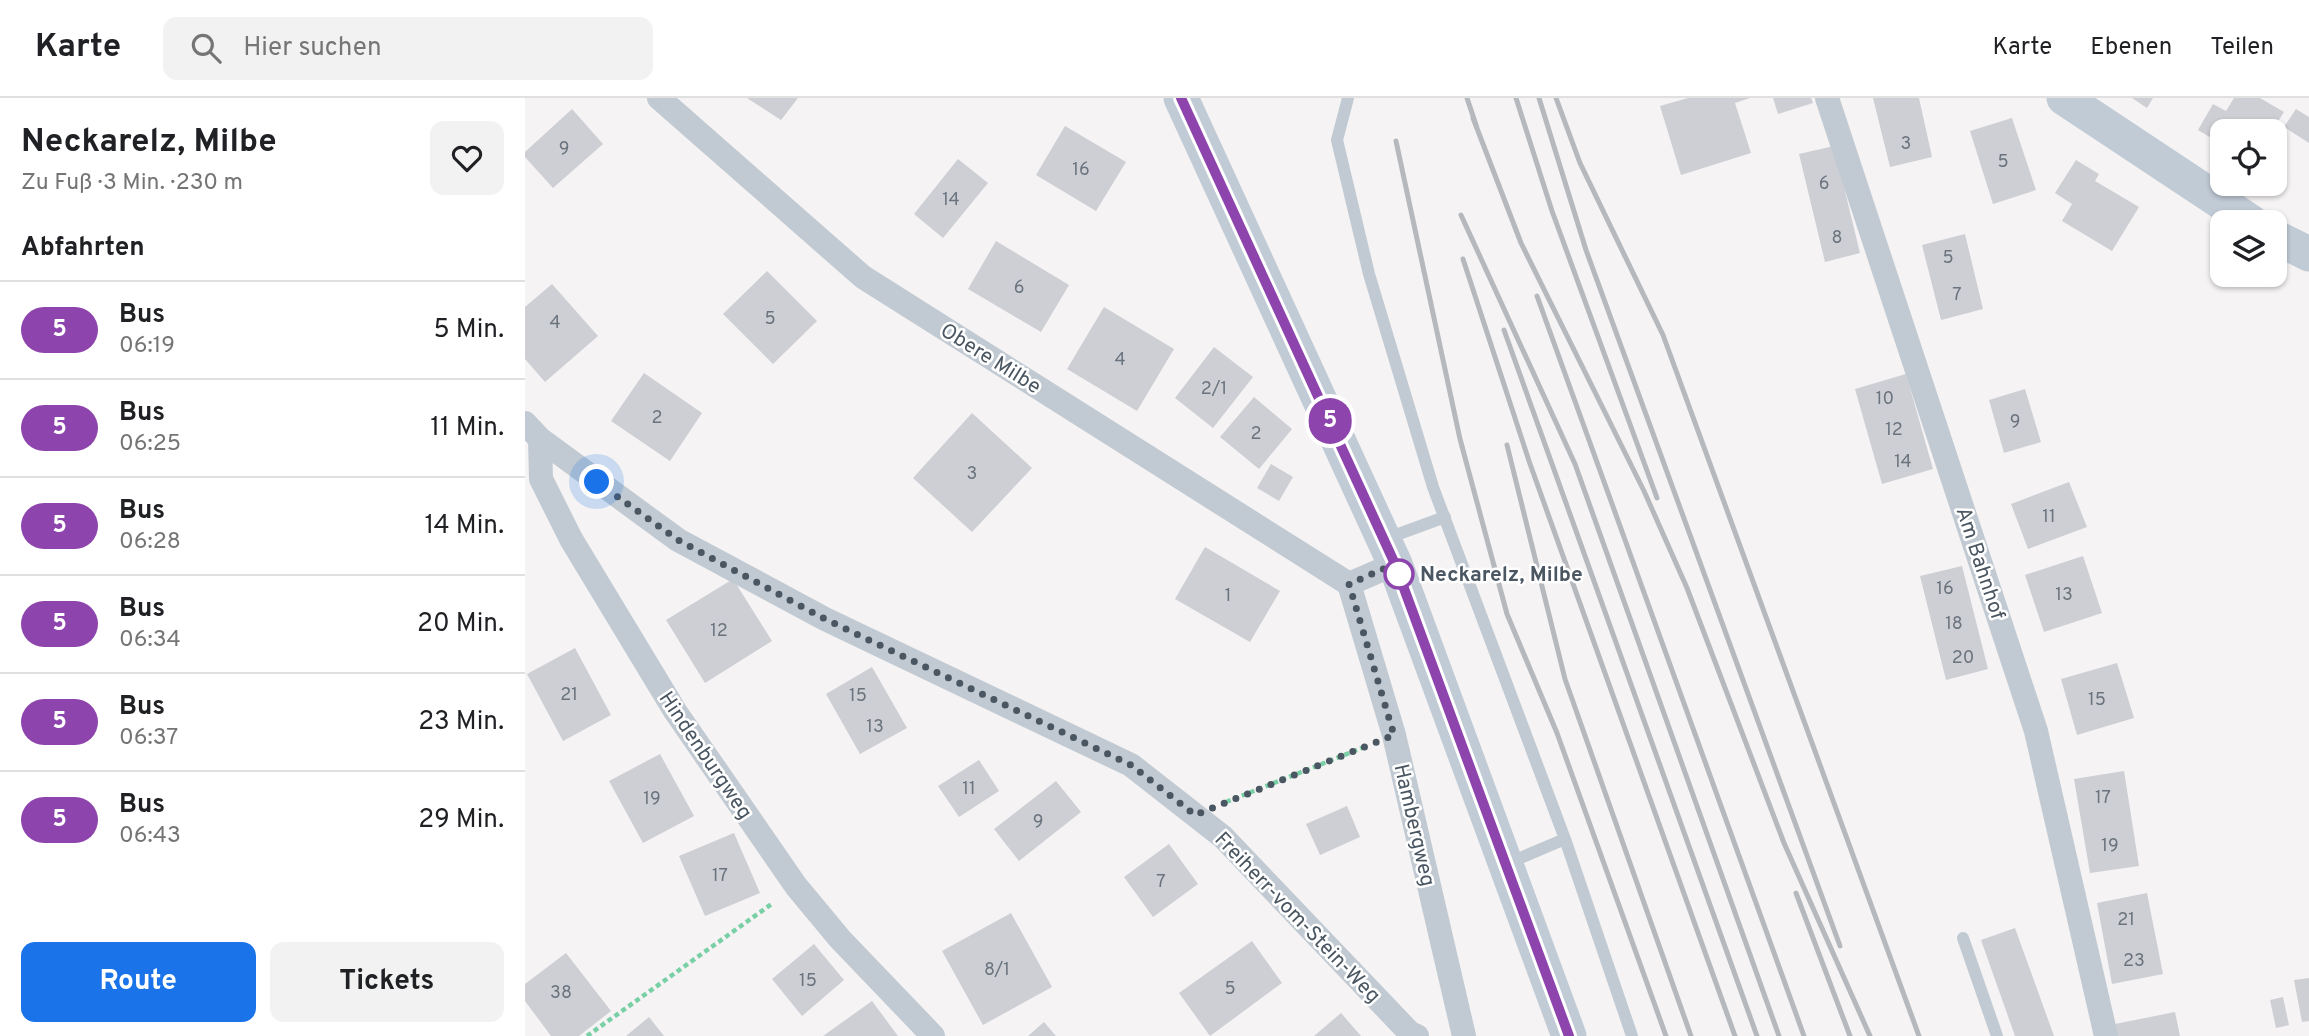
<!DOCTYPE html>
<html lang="de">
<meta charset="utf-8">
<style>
body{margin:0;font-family:Overpass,sans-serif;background:#f2f2f2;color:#202124;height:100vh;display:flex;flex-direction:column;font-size:26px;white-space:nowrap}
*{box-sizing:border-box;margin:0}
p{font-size:23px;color:#757577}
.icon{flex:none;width:38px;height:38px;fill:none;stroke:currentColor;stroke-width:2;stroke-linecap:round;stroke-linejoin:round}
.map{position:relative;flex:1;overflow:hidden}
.sheet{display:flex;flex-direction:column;background:#fff;width:525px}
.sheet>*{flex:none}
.badge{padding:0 14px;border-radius:23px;font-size:24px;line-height:46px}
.tools{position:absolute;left:1685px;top:21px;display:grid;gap:14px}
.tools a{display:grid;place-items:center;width:77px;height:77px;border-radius:14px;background:#fff;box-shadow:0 2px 5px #0004;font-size:35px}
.you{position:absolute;width:35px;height:35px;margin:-18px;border:5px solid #fff;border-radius:50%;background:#1a73e8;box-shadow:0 0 0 10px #1a73e833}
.map>.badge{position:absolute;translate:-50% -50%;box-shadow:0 0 0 4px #fff}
h2{padding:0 21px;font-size:26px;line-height:63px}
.round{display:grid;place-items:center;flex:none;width:74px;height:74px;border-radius:14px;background:#f2f2f2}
.headline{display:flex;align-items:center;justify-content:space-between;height:119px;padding:0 21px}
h1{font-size:33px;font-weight:700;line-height:52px}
.primary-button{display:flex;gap:14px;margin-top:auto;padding:14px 21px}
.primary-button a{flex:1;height:80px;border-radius:14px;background:#1a73e8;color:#fff;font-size:28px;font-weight:700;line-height:80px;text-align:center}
.primary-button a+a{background:#f2f2f2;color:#202124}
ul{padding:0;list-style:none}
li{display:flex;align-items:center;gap:21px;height:98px;padding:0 21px;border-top:2px solid #e0e0e0}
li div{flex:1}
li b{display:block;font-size:26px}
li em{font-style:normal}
li .badge{min-width:77px;font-weight:700;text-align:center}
header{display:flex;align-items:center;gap:42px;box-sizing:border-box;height:98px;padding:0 35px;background:#fff;border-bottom:2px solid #e0e0e0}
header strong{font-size:33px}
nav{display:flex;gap:38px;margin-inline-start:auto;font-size:24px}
.search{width:490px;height:63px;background:#f2f2f2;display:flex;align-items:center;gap:18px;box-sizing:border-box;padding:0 24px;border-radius:14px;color:#757577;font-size:26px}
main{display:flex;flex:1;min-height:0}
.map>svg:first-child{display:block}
.building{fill:#cdcfd5}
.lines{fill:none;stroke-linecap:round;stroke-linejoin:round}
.path{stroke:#7ad0a6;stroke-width:4.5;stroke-dasharray:5 3.5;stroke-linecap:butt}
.lane{stroke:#c1cad2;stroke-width:12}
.street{stroke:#c1cad2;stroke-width:24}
.secondary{stroke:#c1cbd6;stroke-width:35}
.rail{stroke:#b5b8bd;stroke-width:5}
.line-casing{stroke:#fff;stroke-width:16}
.line{stroke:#8e44ad;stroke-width:10}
.walk{stroke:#4a5661;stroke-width:7;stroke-dasharray:0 12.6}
.stop-dot{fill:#fff;stroke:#8e44ad;stroke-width:3.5}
.labels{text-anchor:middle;stroke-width:5;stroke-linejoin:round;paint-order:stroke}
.number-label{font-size:18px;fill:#6b747e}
.street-label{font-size:21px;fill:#4a5661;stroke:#fff}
.stop-label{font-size:21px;font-weight:bold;fill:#4a5661;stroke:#fff;text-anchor:start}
</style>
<header>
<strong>Karte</strong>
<div class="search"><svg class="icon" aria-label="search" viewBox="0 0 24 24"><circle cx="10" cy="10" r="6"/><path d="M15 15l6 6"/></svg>Hier suchen</div>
<nav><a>Karte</a><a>Ebenen</a><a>Teilen</a></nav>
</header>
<main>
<section class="sheet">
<div class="headline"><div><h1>Neckarelz, Milbe</h1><p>Zu Fuß · 3 Min. · 230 m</p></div><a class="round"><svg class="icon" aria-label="heart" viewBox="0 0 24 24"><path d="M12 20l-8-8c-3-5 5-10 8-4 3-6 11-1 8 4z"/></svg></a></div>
<h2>Abfahrten</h2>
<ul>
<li><span class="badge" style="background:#8e44ad;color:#fff">5</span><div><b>Bus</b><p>06:19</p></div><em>5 Min.</em></li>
<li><span class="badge" style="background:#8e44ad;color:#fff">5</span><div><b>Bus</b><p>06:25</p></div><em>11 Min.</em></li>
<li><span class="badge" style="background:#8e44ad;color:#fff">5</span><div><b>Bus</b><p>06:28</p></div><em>14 Min.</em></li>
<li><span class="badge" style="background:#8e44ad;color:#fff">5</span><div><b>Bus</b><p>06:34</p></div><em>20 Min.</em></li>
<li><span class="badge" style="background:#8e44ad;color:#fff">5</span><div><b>Bus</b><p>06:37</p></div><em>23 Min.</em></li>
<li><span class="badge" style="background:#8e44ad;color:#fff">5</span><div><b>Bus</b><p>06:43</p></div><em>29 Min.</em></li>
</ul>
<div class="primary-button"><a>Route</a><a>Tickets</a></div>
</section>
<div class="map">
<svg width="1784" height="938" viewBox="0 0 1784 938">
<rect width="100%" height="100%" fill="#f5f3f3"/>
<path class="building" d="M222 0H273L256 22Z
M1163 0H1225L1210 5 1226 55 1156 77 1135 8Z
M1248 0H1286L1288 5 1253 16Z
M1348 0H1394L1407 59 1365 69Z
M1607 0H1628L1622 10Z
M1709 0H1735L1759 14 1747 33H1698V47L1673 32 1688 6 1701 13Z
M47 11 78 46 28 90 0 59V54Z
M1771 11 1784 19V45L1759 29Z
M1487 20 1511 92 1468 106 1445 33Z
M540 28 601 64 571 113 511 77Z
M1309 48 1335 155 1300 164 1274 56Z
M433 61 463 85 418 140 389 116Z
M1551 62 1574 76 1570 83 1614 109 1587 153 1537 123 1547 106 1530 95Z
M1440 136 1458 211 1416 222 1397 147Z
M471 143 544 187 516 234 443 191Z
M242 173 292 223 248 266 198 216Z
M27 186 73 238 20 284 0 261V209Z
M579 209 649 251 612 313 542 271Z
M689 249 728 279 688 330 650 300Z
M119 275 177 315 145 363 86 323Z
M1381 276 1408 371 1357 386 1330 291Z
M1500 291 1516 344 1479 355 1464 302Z
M729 299 767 331 734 371 695 339Z
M447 315 507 370 447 434 388 380Z
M746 366 768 379 754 403 732 390Z
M1544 384 1562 429 1503 451 1486 406Z
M680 449 755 493 725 544 650 501Z
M1558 458 1577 515 1519 534 1500 477Z
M1437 468 1463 571 1421 582 1395 478Z
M208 481 247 543 180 585 141 522Z
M50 550 86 617 38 643 2 576Z
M1592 565 1609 620 1552 637 1536 581Z
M347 569 382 630 335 656 301 596Z
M135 656 169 718 118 745 84 683Z
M454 662 474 693 434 719 413 688Z
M1599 673 1614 768 1565 775 1549 681Z
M531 683 556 714 494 763 469 731Z
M822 708 835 739 795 757 781 726Z
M209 735 235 795 180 818 154 758Z
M644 746 673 786 628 819 599 779Z
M1622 795 1638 876 1587 886 1572 805Z
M486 815 527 889 458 927 417 853Z
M1490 830 1529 938H1490L1456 842Z
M727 843 757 885 685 938 654 895Z
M289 846 319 882 277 918 247 881Z
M41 855 86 913 54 938H26L0 903V886Z
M1784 880V923L1777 924 1769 882Z
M1758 899 1764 927 1751 930 1745 902Z
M347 903 373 938H298Z
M1650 914 1655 938H1593L1590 926Z
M816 915 836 938H789Z
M124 919 139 938H101Z
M519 924 531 938H503Z"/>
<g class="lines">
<path class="path" d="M701 704 842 648
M62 938 248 805"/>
<path class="lane" d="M823 0 812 42 844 176 908 389 1040 741 1107 938
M860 441 920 419
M981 766 1040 741
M1438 840 1472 938"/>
<path class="street" d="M134 0 338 179 824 486
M1302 0 1511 633 1581 938
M0 325 15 341 153 442 300 521 606 667 698 739 885 935 892 938
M15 341 16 381 46 441 150 613 271 788 315 841 408 938
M824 486 869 637 939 938
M824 486 870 466"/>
<path class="secondary" d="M656 0 870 466 1044 938
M1539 0 1726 124
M1750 139 1784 156"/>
<path class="rail" d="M942 0 952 30
M991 0 1027 113 1132 400
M1014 0 1061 152 1315 848
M1031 0 1055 65 1138 237 1394 938
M948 20 996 145 1119 393 1162 490 1259 745 1345 938
M871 43 935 341 982 516 1032 635 1141 938
M936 117 1050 366 1254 938
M938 161 1004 363 1210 938
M1012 198 1279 938
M979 232 1232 938
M982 347 1040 581 1166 938
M1271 795 1325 938"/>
</g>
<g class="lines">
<defs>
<path id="line" d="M656 0 870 466 1044 938"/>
</defs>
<use href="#line" class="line-casing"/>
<use href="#line" class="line"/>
<path class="walk" d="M72 384 153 442 300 521 606 667 670 717 869 637 824 486 870 466 874 476"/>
</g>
<circle class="stop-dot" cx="874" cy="476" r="14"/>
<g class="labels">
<g class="number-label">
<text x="1381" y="51">3</text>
<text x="39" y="56">9</text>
<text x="1478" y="69">5</text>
<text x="556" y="77">16</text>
<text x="1299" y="91">6</text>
<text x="426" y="107">14</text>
<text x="1312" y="145">8</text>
<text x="1423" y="165">5</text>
<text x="494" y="195">6</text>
<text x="1432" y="202">7</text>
<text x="245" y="226">5</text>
<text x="30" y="230">4</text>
<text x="595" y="267">4</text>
<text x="689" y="296">2/1</text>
<text x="1360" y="306">10</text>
<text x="132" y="325">2</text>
<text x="1490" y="329">9</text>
<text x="1369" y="337">12</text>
<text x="731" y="341">2</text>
<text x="1378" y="369">14</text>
<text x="447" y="381">3</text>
<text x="1524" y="424">11</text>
<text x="1420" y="496">16</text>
<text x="1539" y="502">13</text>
<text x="703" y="503">1</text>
<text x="1429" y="531">18</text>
<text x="194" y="538">12</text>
<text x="1438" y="565">20</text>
<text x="44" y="602">21</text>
<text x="333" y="603">15</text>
<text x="1572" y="607">15</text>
<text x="350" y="634">13</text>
<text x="444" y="696">11</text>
<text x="1578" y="705">17</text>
<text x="127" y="706">19</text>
<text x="513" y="729">9</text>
<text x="1585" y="753">19</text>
<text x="195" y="783">17</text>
<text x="636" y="789">7</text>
<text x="1601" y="827">21</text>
<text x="1609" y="868">23</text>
<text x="472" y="877">8/1</text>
<text x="283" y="888">15</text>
<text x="705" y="896">5</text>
<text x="36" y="900">38</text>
</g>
<g class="street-label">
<text transform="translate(466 260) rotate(32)" y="7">Obere Milbe</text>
<text transform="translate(1456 465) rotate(72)" y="7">Am Bahnhof</text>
<text transform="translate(181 657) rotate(56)" y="7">Hindenburgweg</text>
<text transform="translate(890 727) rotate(77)" y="7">Hambergweg</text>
<text transform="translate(773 819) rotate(46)" y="7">Freiherr-vom-Stein-Weg</text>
</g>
<g class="stop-label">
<text x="895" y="483">Neckarelz, Milbe</text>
</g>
</g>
</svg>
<div class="tools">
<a><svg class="icon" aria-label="locate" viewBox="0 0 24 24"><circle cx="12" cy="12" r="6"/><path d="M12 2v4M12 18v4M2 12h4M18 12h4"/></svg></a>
<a><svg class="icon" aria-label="layers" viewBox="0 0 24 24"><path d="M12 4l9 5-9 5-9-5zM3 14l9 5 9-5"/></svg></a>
</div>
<div class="you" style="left:72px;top:384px"></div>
<b class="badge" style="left:805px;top:323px;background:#8e44ad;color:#fff">5</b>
</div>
</main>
